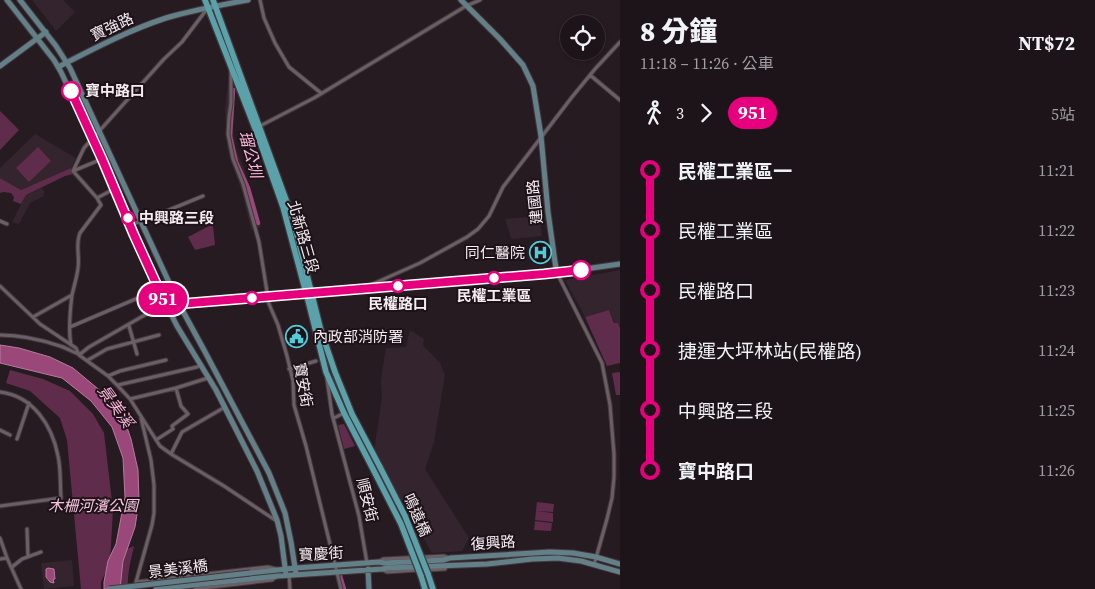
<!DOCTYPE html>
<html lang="zh-TW">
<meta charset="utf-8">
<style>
body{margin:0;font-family:"Source Serif 4","Noto Sans TC",serif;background:#251d22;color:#f1f3f6;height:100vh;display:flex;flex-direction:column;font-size:19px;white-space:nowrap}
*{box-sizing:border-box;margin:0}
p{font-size:16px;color:#a09ea2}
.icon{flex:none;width:28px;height:28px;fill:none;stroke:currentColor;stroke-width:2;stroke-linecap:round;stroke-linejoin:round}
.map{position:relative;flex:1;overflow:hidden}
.panel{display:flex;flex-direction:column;background:#1c1419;width:475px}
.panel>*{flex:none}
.badge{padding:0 10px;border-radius:16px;font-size:18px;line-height:32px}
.fabs{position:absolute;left:560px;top:15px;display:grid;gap:10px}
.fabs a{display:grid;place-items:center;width:45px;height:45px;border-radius:50%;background:#1c1419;box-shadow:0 1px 4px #0004,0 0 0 1px #3a3338;font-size:25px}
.map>.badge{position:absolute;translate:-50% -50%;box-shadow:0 0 0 2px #fff}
.legs{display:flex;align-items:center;gap:8px;height:55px;padding:0 20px;font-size:16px}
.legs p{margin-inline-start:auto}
.summary{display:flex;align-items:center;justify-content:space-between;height:85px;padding:0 20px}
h1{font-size:28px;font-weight:800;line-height:38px}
ul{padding:0 20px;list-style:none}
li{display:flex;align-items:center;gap:18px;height:60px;font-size:19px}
li i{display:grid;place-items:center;width:8px;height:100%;margin:0 6px;background:currentColor}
li i::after{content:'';width:12px;height:12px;margin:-6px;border:4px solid;border-radius:50%;background:#1c1419}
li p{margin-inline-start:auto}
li:first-child i{background:linear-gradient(#0000 50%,currentColor 0)}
li:last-child i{background:linear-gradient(currentColor 50%,#0000 0)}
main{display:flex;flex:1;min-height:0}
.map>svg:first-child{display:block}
.built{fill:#34242d}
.green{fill:#602c4b}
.water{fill:#9a487a;stroke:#b57a9e}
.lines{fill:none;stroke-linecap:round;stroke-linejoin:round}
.canal{stroke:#9a487a;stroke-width:4.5}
.street-casing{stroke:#42393e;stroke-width:5}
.secondary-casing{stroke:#42393e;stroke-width:7}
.primary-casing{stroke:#42393e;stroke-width:8}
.street{stroke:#6b5e64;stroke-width:3}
.secondary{stroke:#637f87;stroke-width:5}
.primary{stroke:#5aa1aa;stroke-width:5.5}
.secondary-bridge-casing{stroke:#42393e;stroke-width:7;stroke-linecap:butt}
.primary-bridge-casing{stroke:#42393e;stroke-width:8;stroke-linecap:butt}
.secondary-bridge{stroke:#637f87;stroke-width:5}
.primary-bridge{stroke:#5aa1aa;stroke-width:5.5}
.line-1-casing{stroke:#fff;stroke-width:11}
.line-1{stroke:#e6007e;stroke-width:8}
.stop-1-dot{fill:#fff;stroke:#e6007e;stroke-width:2.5}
.labels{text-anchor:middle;stroke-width:4;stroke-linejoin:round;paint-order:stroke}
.street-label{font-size:15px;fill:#f5edf1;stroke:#1d1218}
.stop-label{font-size:15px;font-weight:bold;fill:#f5edf1;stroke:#1d1218;text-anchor:start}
.poi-label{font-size:15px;fill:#f5edf1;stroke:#1d1218;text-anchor:end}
.park-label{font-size:15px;font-style:italic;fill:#f5c6df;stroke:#1d1218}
.water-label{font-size:16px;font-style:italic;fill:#f9b4da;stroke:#1d1218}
</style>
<main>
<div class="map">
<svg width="620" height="589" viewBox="0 0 620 589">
<rect width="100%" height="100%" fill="#261b21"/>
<path class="built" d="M32 0H63L75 12 56 31Z
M228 83 235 96 233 129 236 149 243 166 261 227 251 230 242 192 229 156 227 145 225 109Z
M35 134 76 158 71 168 21 190 0 178V168Z
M42 188 45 193 43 194 44 196 30 203 19 224 12 222 26 195Z
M539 216 542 236 513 239 511 238 505 219Z
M620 270V328L618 323H615L609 310 585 317 565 280Z
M410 330 424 339 423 345 440 363 445 375 434 442 425 469 469 538 462 551 432 553 374 452 382 397 381 383 382 372 386 348 406 347Z
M72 560 74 586 44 589 41 563Z"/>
<path class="green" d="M0 111 19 130 0 150Z
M38 147 51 161 29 182 16 168Z
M71 168 73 174 65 176 26 195 21 204 13 201 14 197 11 193 3 192 0 193V178L21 190Z
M209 226H213L215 245 195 250 188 237Z
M609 310 614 323H618L620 328V363L607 366 585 317Z
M10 370 43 379 70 391 93 414 104 433 113 510 110 562 101 582V589H81L67 440 60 418 30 391 6 383Z
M620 372V395H616L612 373Z
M344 424 355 446 344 449 338 425Z
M537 502 554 504 553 512 536 511Z
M536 511 553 513V522L535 520Z
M535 521 552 523 551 531 534 530Z
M134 546C131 560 127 574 128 589H120L123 561 127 549Z"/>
<path class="water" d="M0 345 19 348 50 357 73 368 103 393 124 419 131 439 138 470 139 501 135 527 123 561 120 589H104V582L108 561 116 544 125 497 123 458 112 427 91 401 62 378 0 363Z
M48 568 54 569 55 579H53L54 583 50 582 46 577V569Z"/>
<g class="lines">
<path class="canal" d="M233 90 230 136 236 162 248 188 258 223
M340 576 344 589"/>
<defs>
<path id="street" d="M260 0 264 18 275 43 289 67 321 93
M231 71V103L229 117 228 134 233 159 243 184 259 242 269 304 278 325 287 356 293 381 294 405 306 446 341 589
M590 75 620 100
M260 126 314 98 466 6 480 0
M102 159 73 171 84 148 164 59 182 42 207 9
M73 171 97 198
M0 221 7 224
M130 225 147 219 203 196
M557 273 602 363 610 405 614 454V477L612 498 607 519 594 565
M0 286 40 324 76 348 79 355 108 376 117 385 130 399 160 446 171 454 224 486 275 520H277
M366 287 420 263 467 237 478 229 489 216 503 187 572 97 595 69 620 42
M33 317 72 295
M128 325 129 326 137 354
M70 327 159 289
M0 335C20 335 42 340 60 346 67 348 72 352 79 354
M71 345C68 329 70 311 72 295 74 286 77 277 78 268 80 255 75 246 80 233L101 205 97 198 114 189
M79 355 89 347 157 308 166 305
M88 360 107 349 159 335
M289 369 316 361
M108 376 120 371 166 360
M327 379 332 414 359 516 367 563
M118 385 197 367 201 365
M0 392C33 396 52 425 58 456 61 469 60 484 61 498L0 506
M130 399 176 388 208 378
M334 418 344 413
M0 430 10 435
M17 439 29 403
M156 440 173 429 172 426 188 414 181 406 176 388
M171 454 182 432 225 407
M27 529 28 557
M0 538 7 558 21 589
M0 559 7 558
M379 562 383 559 444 556 449 558
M12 567 22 559 41 552
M383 570 387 572 418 570
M427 570 445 569 447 566
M289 575 290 589
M136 582 268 567 276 569
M138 589 136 582 152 525 154 513V485L151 460 141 418
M195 589 272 580 276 577"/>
<path id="secondary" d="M7 0 54 60 61 72 102 159 134 235 169 310 177 326 216 390 257 471 277 520 281 536 286 575
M20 0 56 46 70 68 179 304 204 350 269 473 285 513 291 542 296 574
M461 0 500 39 523 65 533 86 541 136 548 212 555 262 557 273
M0 66 46 32
M58 67C93 49 129 30 166 18 193 10 221 5 248 0
M166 305 557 273 620 264
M368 569 369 589
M250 573 296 568 379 562 384 563 444 560 450 558 550 552 573 553 596 557 620 564
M156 589 278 576 382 569 387 568 487 564 532 559 558 558 581 561 620 572"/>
<path id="primary" d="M205 0 258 136 283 207 309 304 326 372 344 413 374 471
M213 0 293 219 321 331 335 372 352 414 380 467
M428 574 433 589
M421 576 425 589"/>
</defs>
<use href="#street" class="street-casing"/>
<use href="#secondary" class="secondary-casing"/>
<use href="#primary" class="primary-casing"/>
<use href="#street" class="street"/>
<use href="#secondary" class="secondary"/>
<use href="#primary" class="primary"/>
<defs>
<path id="secondary-bridge" d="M109 589 250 573"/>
<path id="primary-bridge" d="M380 467 405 516 428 574
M374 471 401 524 421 576"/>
</defs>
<use href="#secondary-bridge" class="secondary-bridge-casing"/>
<use href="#primary-bridge" class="primary-bridge-casing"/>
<use href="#secondary-bridge" class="secondary-bridge"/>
<use href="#primary-bridge" class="primary-bridge"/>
</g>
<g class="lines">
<defs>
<path id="line-1" d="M71 91 102 159 134 235 166 305 544 274 581 270"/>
</defs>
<use href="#line-1" class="line-1-casing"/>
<use href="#line-1" class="line-1"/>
</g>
<defs>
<symbol id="hospital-ring" viewBox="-11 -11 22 22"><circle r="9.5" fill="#1d1218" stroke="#52cbd7" stroke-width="1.5"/><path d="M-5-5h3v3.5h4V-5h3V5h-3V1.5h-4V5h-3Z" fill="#52cbd7"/></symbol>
<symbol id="civic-ring" viewBox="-11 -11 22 22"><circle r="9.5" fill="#1d1218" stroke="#52cbd7" stroke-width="1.5"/><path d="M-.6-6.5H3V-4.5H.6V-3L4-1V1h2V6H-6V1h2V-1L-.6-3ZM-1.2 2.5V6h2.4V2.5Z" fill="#52cbd7"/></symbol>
</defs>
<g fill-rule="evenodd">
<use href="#hospital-ring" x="528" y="240" width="25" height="25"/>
<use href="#civic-ring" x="284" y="324" width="25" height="25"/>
</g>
<g class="stop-1-dot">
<circle cx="71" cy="91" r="9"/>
<circle cx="128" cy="218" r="6"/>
<circle cx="581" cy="270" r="9"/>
<circle cx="494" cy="278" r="6"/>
<circle cx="398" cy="286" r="6"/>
<circle cx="252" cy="298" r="6"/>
</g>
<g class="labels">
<g class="street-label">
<text transform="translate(112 27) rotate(-25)" y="5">寶強路</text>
<text transform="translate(535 202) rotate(-96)" y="5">建國路</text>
<text transform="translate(303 237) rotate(74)" y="5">北新路三段</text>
<text transform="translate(303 385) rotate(80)" y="5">寶安街</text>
<text transform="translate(367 500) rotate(76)" y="5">順安街</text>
<text transform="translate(417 515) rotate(66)" y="5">鳴遠橋</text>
<text transform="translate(493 543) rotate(-4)" y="5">復興路</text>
<text transform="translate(321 554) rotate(-3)" y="5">寶慶街</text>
<text transform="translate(178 569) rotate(-7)" y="5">景美溪橋</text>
</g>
<g class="stop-label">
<text x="85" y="96">寶中路口</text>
<text x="139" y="223">中興路三段</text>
<text x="494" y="301" text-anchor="middle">民權工業區</text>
<text x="398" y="309" text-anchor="middle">民權路口</text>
</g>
<g class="poi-label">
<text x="525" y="258">同仁醫院</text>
<text x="313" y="342" text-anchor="start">內政部消防署</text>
</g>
<g class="park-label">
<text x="93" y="511">木柵河濱公園</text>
</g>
<g class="water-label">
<text transform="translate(251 154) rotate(75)" y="6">瑠公圳</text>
<text transform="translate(116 406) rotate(54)" y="6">景美溪</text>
</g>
</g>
</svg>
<div class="fabs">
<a><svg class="icon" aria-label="locate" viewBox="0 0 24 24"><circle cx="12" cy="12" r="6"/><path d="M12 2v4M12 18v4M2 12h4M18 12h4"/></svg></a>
</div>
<b class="badge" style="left:163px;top:299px;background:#e6007e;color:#fff">951</b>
</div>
<section class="panel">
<div class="summary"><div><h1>8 分鐘</h1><p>11:18 – 11:26 · 公車</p></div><b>NT$72</b></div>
<div class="legs"><svg class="icon" aria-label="walk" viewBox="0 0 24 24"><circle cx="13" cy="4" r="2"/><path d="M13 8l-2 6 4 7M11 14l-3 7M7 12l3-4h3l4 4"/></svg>3<svg class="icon" aria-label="forward" viewBox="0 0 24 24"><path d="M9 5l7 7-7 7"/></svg><b class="badge" style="background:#e6007e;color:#fff">951</b><p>5站</p></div>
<ul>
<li><i style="color:#e6007e"></i><b>民權工業區一</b><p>11:21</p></li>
<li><i style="color:#e6007e"></i><span>民權工業區</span><p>11:22</p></li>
<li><i style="color:#e6007e"></i><span>民權路口</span><p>11:23</p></li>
<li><i style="color:#e6007e"></i><span>捷運大坪林站(民權路)</span><p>11:24</p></li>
<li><i style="color:#e6007e"></i><span>中興路三段</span><p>11:25</p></li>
<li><i style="color:#e6007e"></i><b>寶中路口</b><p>11:26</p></li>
</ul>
</section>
</main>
